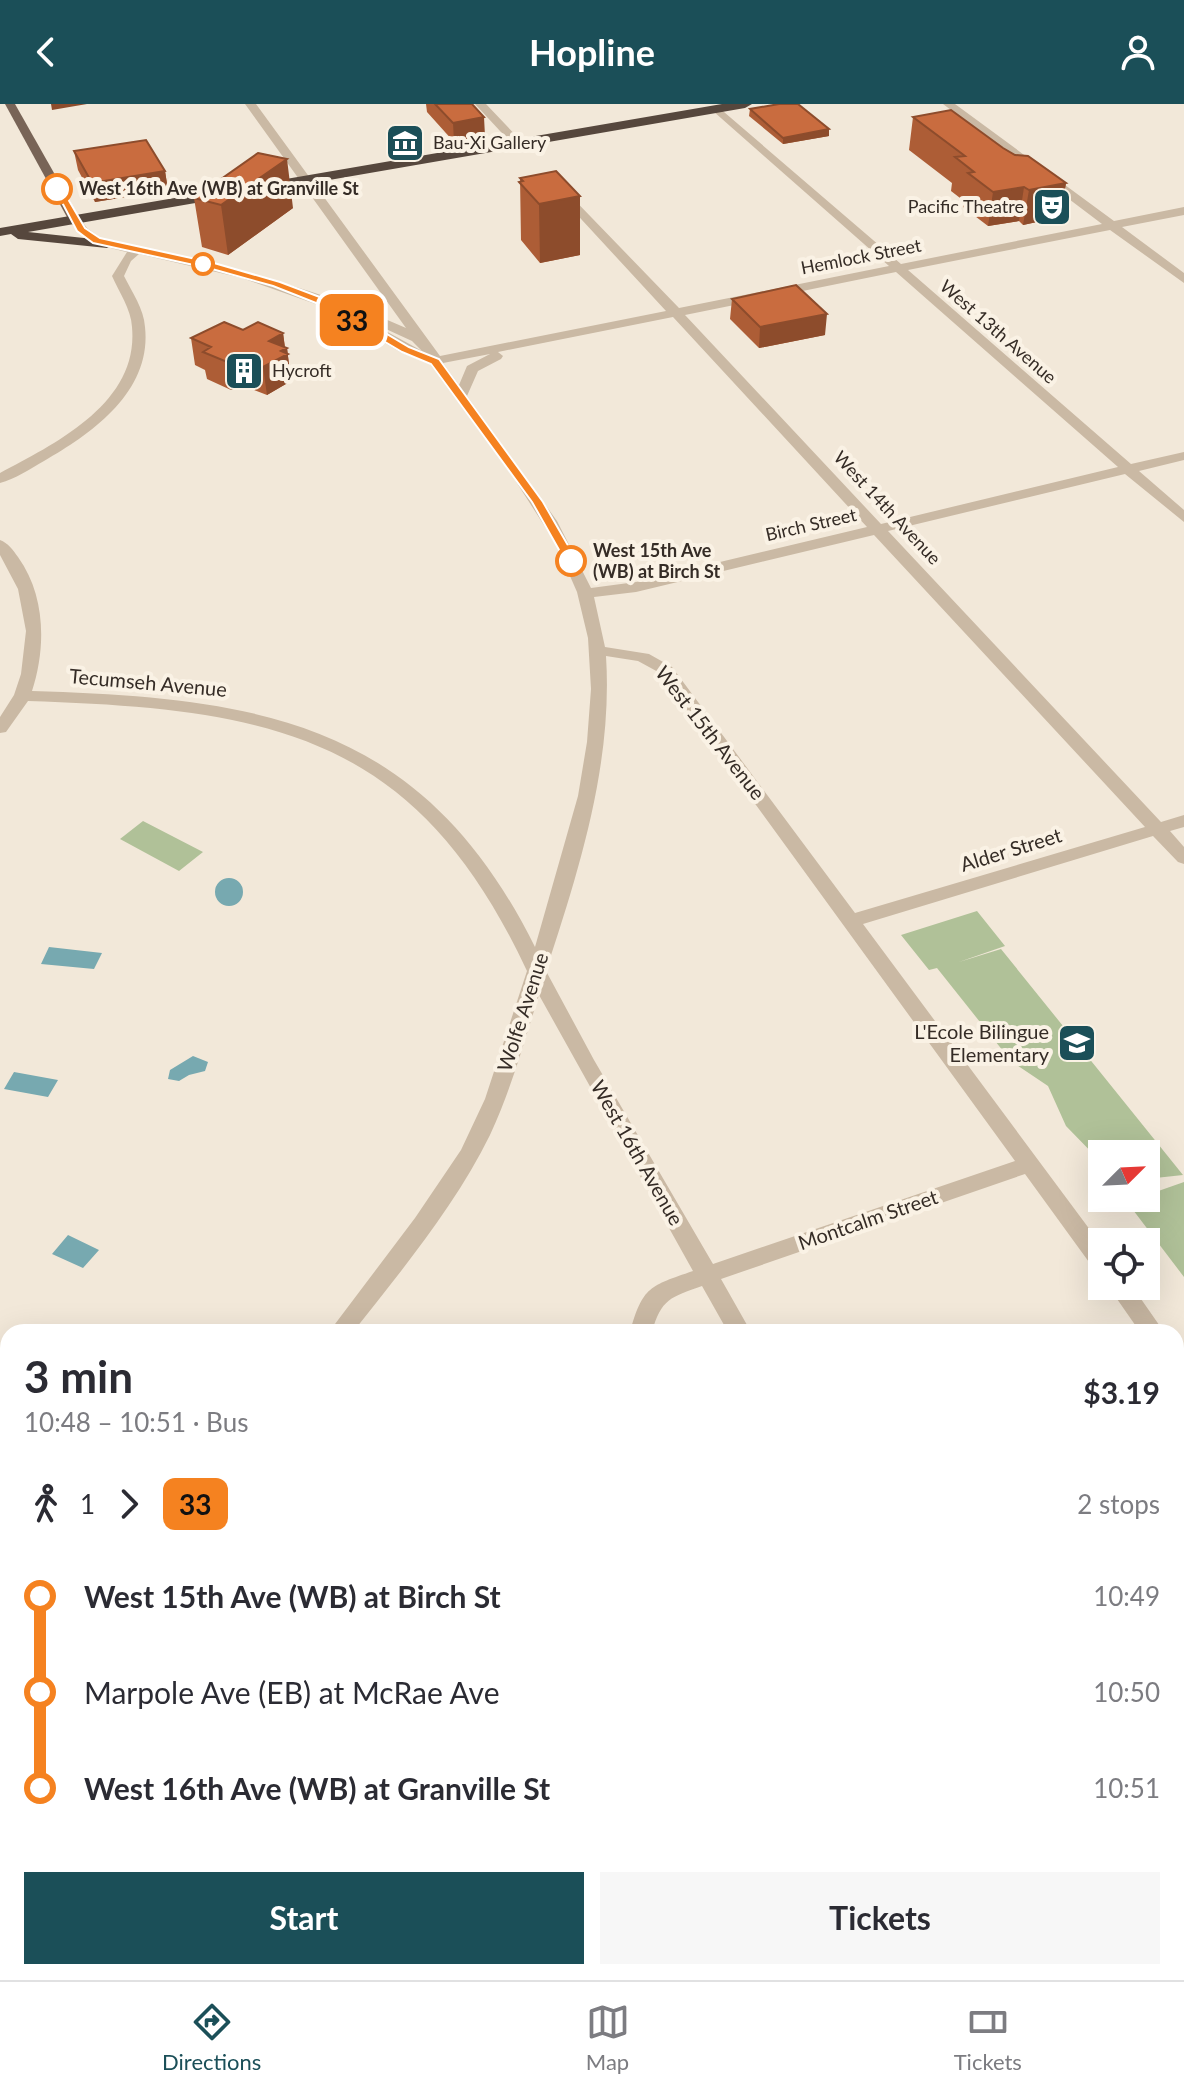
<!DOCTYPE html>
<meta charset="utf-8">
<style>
body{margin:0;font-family:Lato,sans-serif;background:#f7f7f7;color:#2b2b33;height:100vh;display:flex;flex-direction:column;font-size:30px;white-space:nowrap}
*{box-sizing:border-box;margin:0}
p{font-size:26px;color:#7c7c81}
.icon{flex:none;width:44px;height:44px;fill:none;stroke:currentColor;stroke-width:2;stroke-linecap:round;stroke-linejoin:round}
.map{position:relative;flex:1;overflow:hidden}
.side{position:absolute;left:0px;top:1220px;width:1184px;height:656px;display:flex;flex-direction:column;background:#fff;border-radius:24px 24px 0 0;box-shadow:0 8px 32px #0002}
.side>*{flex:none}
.badge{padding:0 16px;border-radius:12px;font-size:28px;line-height:52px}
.needle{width:52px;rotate:66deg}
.fabs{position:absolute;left:1088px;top:1036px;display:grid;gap:16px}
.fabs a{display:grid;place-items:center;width:72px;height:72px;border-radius:0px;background:#fff;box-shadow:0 8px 32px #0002;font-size:40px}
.map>.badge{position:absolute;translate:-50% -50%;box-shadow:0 0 0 4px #fff}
.legs{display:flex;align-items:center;gap:12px;height:88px;padding:0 24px;font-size:26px}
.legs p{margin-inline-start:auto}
.overview{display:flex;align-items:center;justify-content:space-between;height:136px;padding:0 24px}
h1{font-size:44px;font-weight:700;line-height:60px}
.button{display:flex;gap:16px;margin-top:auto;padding:16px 24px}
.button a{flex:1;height:92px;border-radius:0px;background:#1b4f58;color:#fff;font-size:32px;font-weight:700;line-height:92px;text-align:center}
.button a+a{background:#f7f7f7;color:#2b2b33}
ul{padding:0 24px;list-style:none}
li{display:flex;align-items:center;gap:28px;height:96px;font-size:30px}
li i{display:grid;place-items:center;width:12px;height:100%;margin:0 10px;background:currentColor}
li i::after{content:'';width:20px;height:20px;margin:-10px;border:6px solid;border-radius:50%;background:#fff}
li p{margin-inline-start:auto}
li:first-child i{background:linear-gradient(#0000 50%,currentColor 0)}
li:last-child i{background:linear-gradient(currentColor 50%,#0000 0)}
header{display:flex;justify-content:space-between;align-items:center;height:104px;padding:0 24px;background:#1b4f58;color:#fff;font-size:36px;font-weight:700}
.tabs{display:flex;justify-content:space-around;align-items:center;height:112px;border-top:2px solid #e1e1e2;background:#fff;font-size:22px;color:#7c7c81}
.tabs a{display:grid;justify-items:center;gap:4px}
.tabs .active{color:#1b4f58}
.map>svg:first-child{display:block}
.green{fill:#b0c198}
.water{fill:#77a9b0}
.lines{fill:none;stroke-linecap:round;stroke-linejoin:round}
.minor{fill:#cab9a4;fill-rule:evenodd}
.major{fill:#786457;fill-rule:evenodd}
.highway{fill:#56473d;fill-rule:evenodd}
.wall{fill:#ad5d36}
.shaded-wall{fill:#8d4c2c}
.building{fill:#c96c3f;stroke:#8d4c2c;stroke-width:2}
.line-1{fill:#f58220;stroke:#fff;stroke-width:2}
.stop-1-dot{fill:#fff;stroke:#f58220;stroke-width:4}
.labels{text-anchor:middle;stroke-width:8;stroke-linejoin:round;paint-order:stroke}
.far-poi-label{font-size:18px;fill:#352c26;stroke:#faf2e5;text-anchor:start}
.far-stop-label{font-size:18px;font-weight:bold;fill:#352c26;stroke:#faf2e5;text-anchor:start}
.far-street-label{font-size:18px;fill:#352c26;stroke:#faf2e5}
.street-label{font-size:20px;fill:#352c26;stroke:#faf2e5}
.poi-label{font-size:20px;fill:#352c26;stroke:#faf2e5;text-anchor:end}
</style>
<header><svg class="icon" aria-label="back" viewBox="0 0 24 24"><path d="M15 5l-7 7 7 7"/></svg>Hopline<svg class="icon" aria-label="person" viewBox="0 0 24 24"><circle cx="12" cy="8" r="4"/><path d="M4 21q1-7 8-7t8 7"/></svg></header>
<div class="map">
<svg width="1184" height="1876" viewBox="0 0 1184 1876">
<rect width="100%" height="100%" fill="#f2e8d9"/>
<path class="green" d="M143 717 203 748 179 767 120 735Z
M977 807 1005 842 959 858 1001 845 1183 1071 1146 1075V1050H1102V1059L1066 1022 1048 982 1011 957 937 864 929 866 901 831Z
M1184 1078V1173L1127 1098Z"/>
<path class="water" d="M215 788a14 14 0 1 1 28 0a14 14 0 1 1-28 0Z
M49 843 102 849 94 865 41 860Z
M193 952 208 958 205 967 189 971 179 977 168 975 170 966Z
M14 968 58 976 48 993 4 985Z
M68 1131 99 1146 83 1164 52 1150Z"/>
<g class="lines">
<path class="minor" d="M245 0H256L440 252 666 207 558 90 556 87 562 83 679 204 889 162 713 7V3L717 2 901 160 1102 120 943 0H955L1114 117 1184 103V111L1122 123 1184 169V179L1110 126 908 166 1131 360 1184 348V356L1139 367 1184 406V418L1125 370 888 427 1161 718 1184 711V723L1170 727 1184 743V760L1178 758 1153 732 863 820 1102 1142V1168L1094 1165 1025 1070 721 1175 751 1228H728L702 1182C671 1193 661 1195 652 1228H630C643 1182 650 1182 693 1167L539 891C524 938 511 986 490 1031 455 1102 402 1166 353 1228H329L415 1114 461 1046 485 995 527 867C416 629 270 605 28 597L6 628 0 629V613L14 591 21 570 26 527 18 485 0 451V436C8 439 13 446 18 453 46 492 46 544 32 587 262 594 423 618 535 843L578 692 587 638 591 585 588 534 577 488 556 440 515 376 430 260 400 248 324 203 242 174 139 150 131 157 124 172C132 188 144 205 145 223 152 287 93 329 44 357 30 365 15 375 0 379V369C56 339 139 299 132 223 131 205 119 188 112 172L127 148C101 142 84 138 68 115L70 112H78L87 124 101 134C205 158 309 180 406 224ZM896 168 1118 363 881 420 685 211ZM673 213 867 423 636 478 591 484 557 417 467 292 478 267 501 255 503 252 498 248ZM362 214 412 237 422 247ZM490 250 467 262 459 281 443 259ZM874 431 1145 723 855 809 672 563 649 550 605 543 594 493 636 488ZM606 552 638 557 660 569 1015 1057 713 1160 594 956 546 867C579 766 613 660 606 552Z
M475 0H486L521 37V41H513Z
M1108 1182H1132L1164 1228H1140Z
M1176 1248 1184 1251V1279L1176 1276Z
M8 1554V1582L0 1585V1557Z
M365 1868H393L394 1876H364Z
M1090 1868H1119L1123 1876H1093Z"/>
<path class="major" d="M5 0H15L80 115 78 118 68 115Z"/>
<path class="highway" d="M722 0H752L745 4 28 128 112 137 114 140 107 144 18 135 11 130 0 132V124Z"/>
</g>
<path class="wall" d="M426 0H472L485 32 454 38 427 8Z
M750 5 829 25V32L783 40 749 12Z
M913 13 1003 44 1066 79 1060 113 1023 121 1019 117 988 122 963 103 964 97 951 87 952 79 909 46Z
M74 47 165 67 168 86 95 98 78 66Z
M520 74 580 92V151L540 159 521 136Z
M194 94 293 104 228 151 202 143Z
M732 195 825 231 759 244 730 215Z
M243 226 283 229 285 243 287 244 291 277 267 291 241 281 231 286 207 275 205 266 195 261 191 234Z"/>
<path class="shaded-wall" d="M51 0H87L52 6Z
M484 13 485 32 454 38 453 19Z
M829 25V32L783 40V34Z
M287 55 293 104 228 151 221 101Z
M165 67 168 86 95 98 92 79Z
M1066 79 1060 113 1023 121 1029 86Z
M1024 83 1019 117 988 122 993 88Z
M580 92V151L540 159 539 100Z
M827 210 825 231 759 244 760 223Z
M283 229 285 245 287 244 291 277 267 291 263 263 269 237Z
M237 254 241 281 231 286 227 258Z"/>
<path class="building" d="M435 0H472L484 13 453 19Z
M779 0H798L829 25 783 34 750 5Z
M951 6 1003 44 1015 51 1028 52 1066 79 1029 86 1024 83 993 88 968 69 974 68 955 53 965 52 913 13Z
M146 36 165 67 92 79 74 47Z
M258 49 287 55 221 101 194 94Z
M556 67 580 92 539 100 519 78 523 77 520 74Z
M796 181 827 210 760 223 732 195Z
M224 218 243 226 258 218 283 229 269 237 287 244 281 247 288 250 263 263 237 254 227 258 203 248 211 243 191 234Z"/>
<path class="line-1" d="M54 83H61L85 124 100 134 214 159 280 178 333 198 409 243 439 255 543 398 577 457 576 460H567L532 398 431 260 402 248 326 203 273 182 212 165 93 139 77 127Z"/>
<defs>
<symbol id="museum-square" viewBox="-11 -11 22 22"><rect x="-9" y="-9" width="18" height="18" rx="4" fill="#1b4f58" stroke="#faf2e5"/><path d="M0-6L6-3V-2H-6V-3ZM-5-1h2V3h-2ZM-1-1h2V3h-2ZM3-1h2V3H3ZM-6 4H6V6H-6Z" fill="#fff"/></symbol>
<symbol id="theatre-square" viewBox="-11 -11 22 22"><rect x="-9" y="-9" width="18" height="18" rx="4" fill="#1b4f58" stroke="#faf2e5"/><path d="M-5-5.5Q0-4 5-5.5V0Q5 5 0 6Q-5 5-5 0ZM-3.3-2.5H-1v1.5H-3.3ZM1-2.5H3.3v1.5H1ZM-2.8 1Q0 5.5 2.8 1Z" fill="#fff"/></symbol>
<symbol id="building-square" viewBox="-11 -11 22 22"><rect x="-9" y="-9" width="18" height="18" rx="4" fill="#1b4f58" stroke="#faf2e5"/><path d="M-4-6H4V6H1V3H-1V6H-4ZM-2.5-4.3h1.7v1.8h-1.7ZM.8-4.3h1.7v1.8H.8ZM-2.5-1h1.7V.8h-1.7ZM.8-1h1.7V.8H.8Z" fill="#fff"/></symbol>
<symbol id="school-square" viewBox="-11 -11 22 22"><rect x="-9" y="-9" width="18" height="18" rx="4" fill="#1b4f58" stroke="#faf2e5"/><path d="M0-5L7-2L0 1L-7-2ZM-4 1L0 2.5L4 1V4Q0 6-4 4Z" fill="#fff"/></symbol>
</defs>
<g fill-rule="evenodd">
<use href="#museum-square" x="383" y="17" width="44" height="44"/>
<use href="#theatre-square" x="1030" y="81" width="44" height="44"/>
<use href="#building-square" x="222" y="245" width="44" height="44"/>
<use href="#school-square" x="1055" y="917" width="44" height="44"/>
</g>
<g class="stop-1-dot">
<circle cx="57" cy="85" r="14"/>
<circle cx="203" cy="160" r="10"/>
<circle cx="571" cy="457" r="14"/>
</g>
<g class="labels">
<g class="far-poi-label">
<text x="433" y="45">Bau-Xi Gallery</text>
<text x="1024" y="109" text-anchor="end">Pacific Theatre</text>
<text x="272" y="273">Hycroft</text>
</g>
<g class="far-stop-label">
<text x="79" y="91">West 16th Ave (WB) at Granville St</text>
<text x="593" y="453">West 15th Ave<tspan x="593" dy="21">(WB) at Birch St</tspan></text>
</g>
<g class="far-street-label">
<text transform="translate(861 153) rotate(-11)" y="6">Hemlock Street</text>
<text transform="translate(998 228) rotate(41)" y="6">West 13th Avenue</text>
<text transform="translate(887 404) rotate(47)" y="6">West 14th Avenue</text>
<text transform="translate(811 421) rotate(-13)" y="6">Birch Street</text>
</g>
<g class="street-label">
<text transform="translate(148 579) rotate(5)" y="7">Tecumseh Avenue</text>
<text transform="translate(710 629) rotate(52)" y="7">West 15th Avenue</text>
<text transform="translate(1011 746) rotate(-17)" y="7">Alder Street</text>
<text transform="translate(523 908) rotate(-72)" y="7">Wolfe Avenue</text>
<text transform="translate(637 1049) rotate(60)" y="7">West 16th Avenue</text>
<text transform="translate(868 1116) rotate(-19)" y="7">Montcalm Street</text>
</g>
<g class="poi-label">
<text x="1049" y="935">L'Ecole Bilingue<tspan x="1049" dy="23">Elementary</tspan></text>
</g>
</g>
</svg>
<div class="fabs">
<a><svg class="needle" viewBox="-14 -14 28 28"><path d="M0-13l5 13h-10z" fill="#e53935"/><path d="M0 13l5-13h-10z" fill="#7c7c81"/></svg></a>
<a><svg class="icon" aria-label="locate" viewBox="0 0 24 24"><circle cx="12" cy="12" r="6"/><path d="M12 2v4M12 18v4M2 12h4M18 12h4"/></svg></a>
</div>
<b class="badge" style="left:352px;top:216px;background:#f58220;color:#111">33</b>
<section class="side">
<div class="overview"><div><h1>3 min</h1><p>10:48 – 10:51 · Bus</p></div><b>$3.19</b></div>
<div class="legs"><svg class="icon" aria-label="walk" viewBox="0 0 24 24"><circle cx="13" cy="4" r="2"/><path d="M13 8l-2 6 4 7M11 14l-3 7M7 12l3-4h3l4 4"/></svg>1<svg class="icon" aria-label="forward" viewBox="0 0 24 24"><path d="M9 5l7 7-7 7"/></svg><b class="badge" style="background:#f58220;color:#111">33</b><p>2 stops</p></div>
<ul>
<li><i style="color:#f58220"></i><b>West 15th Ave (WB) at Birch St</b><p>10:49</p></li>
<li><i style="color:#f58220"></i><span>Marpole Ave (EB) at McRae Ave</span><p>10:50</p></li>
<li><i style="color:#f58220"></i><b>West 16th Ave (WB) at Granville St</b><p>10:51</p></li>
</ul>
<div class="button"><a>Start</a><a>Tickets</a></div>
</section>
</div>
<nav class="tabs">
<a class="active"><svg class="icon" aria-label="directions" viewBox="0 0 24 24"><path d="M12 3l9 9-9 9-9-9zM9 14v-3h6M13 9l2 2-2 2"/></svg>Directions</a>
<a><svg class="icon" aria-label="map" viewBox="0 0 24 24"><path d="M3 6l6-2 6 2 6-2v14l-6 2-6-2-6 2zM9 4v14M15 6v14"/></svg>Map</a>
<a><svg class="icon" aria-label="tickets" viewBox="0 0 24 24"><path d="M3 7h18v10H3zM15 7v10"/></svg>Tickets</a>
</nav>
